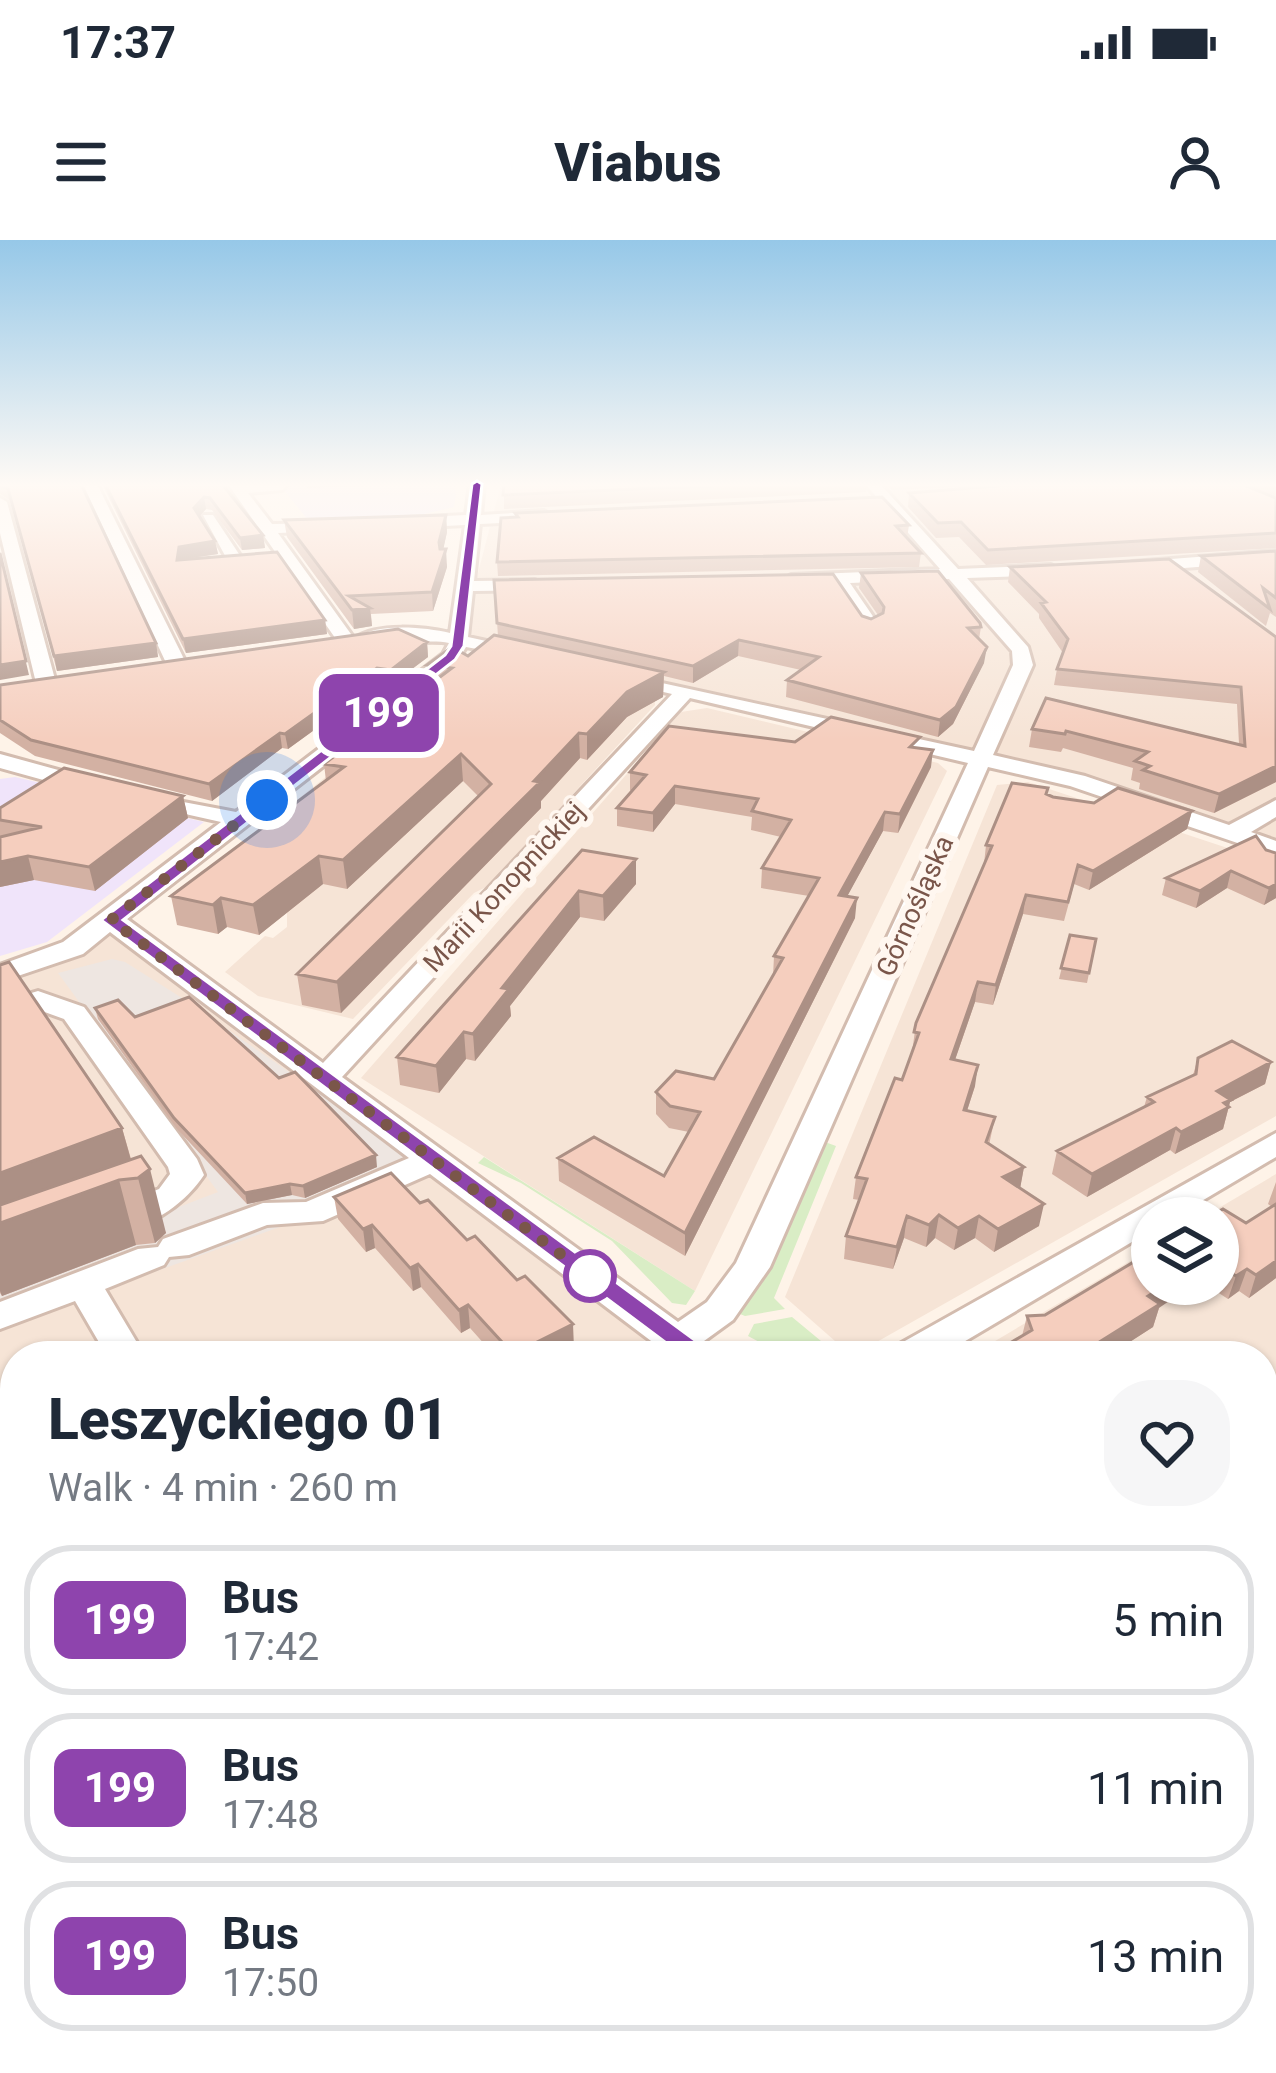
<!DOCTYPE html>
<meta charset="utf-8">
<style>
body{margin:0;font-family:Roboto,sans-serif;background:#f6f6f7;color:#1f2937;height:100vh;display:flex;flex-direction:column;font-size:45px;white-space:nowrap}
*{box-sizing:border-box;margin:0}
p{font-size:39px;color:#747a83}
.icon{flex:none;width:66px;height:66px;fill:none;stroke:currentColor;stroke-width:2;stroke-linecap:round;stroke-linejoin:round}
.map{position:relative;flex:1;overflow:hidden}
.side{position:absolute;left:0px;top:1101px;width:1278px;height:732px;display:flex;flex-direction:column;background:#fff;border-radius:48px 48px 0 0;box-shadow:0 3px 9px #0004}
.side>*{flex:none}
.badge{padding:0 24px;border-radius:18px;font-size:42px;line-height:78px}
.fabs{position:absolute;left:1131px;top:957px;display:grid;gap:24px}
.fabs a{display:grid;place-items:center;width:108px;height:108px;border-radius:50%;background:#fff;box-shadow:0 3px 9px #0004;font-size:60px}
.you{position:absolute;width:60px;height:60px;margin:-30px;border:9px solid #fff;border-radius:50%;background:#1a73e8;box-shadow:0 0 0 18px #1a73e833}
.map>.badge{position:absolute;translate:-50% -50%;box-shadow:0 0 0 6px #fff}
.round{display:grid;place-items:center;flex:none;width:126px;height:126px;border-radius:48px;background:#f6f6f7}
.overview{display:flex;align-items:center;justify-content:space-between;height:204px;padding:0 48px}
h1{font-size:57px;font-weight:800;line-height:90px}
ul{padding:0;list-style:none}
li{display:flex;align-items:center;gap:36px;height:150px;margin:0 24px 18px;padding:0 24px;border:6px solid #e0e1e3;border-radius:48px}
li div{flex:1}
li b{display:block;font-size:45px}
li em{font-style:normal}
li .badge{min-width:132px;font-weight:700;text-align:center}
.status{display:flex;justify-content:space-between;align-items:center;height:84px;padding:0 60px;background:#fff;direction:ltr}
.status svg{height:33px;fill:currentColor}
header{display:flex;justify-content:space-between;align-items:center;height:156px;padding:0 48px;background:#fff;font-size:54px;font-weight:800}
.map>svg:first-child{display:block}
.residential{fill:#f6e4d6}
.industrial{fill:#eee6e1}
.education{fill:#f0e4fa}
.green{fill:#d9edc5}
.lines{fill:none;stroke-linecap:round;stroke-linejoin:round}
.minor-casing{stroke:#d3bcaf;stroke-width:6}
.minor{fill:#fff;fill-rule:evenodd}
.wall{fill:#d3b1a3}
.shaded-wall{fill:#ac9085}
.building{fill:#f5cebe;stroke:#ac9085;stroke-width:3}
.line{fill:#8e44ad;stroke:#fff;stroke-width:3}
.walk{stroke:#7a564a;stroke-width:12;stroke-dasharray:0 21.6}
.stop-dot{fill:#fff;stroke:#8e44ad;stroke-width:6}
.labels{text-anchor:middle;stroke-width:12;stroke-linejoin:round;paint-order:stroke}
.far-street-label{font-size:27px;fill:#7a564a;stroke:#fff7f0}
</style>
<div class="status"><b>17:37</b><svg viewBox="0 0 49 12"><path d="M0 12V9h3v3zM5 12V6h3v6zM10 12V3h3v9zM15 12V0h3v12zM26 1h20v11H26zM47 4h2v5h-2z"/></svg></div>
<header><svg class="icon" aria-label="menu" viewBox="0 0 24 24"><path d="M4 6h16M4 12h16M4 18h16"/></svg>Viabus<svg class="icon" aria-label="person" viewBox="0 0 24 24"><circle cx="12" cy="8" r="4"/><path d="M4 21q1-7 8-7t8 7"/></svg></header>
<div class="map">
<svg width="1276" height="1833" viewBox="0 0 1276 1833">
<rect width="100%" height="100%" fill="#fef3e8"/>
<path class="residential" d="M501 244H1207L1276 276V608L1155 564 461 399Z
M471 421 655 456V465L488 646 474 653 353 779 258 756 225 732 265 696 273 698 287 687V672L184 650Z
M707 468 938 523 947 531 695 1051 361 838 681 472Z
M1028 542 1276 624V876L852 1116 785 1057 997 545Z
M111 691 439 935 647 1100 603 1116H15V1578L0 1587V736Z
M1276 934V1189L1263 1190V1116H996L985 1107 1152 1008V1044H1218V978H1202Z
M1276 1272V1833H0V1753L15 1744V1818H1263V1273Z"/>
<path class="industrial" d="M112 719 125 722 182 758 434 932 0 1087V1036L218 952 58 733Z"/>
<path class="education" d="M279 244H454L456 255 454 267 416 276 308 280Z
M15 537 41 543 29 550 50 556 64 549 204 582 47 702 0 716V539Z"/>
<path class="green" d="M825 902 836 906 774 1058 785 1069 745 1076 735 1072 768 1032Z
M484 917 695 1051 686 1065 672 1063 612 1001 521 943 478 923Z
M792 1077 821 1101 819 1110 765 1105 748 1096 754 1084Z"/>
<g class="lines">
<defs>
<path id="minor" d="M83 244H97L187 425 184 429 167 425Z
M228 244H288L282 250 248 253 272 284 333 283V289L328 291 278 293 356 401 354 405H340Z
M470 244H484L481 275 544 271 552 276 544 281 480 284 474 341 535 340 543 345 535 350 473 351 468 397 532 411V419L466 407 457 422 127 679 323 823 672 454 616 441V433L974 511 1013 425 1012 411 949 339 850 343 879 385 870 390 864 389 833 343 791 345 783 340 791 335 940 329 865 244H880L958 329 1051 325 1059 330 1051 335 967 338 1028 407 1033 425 993 515 1085 536 1229 585 1276 560V577L1251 592 1276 601V616L1070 546 988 527 770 1027 733 1080 704 1101 709 1116H671L430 934 323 981 267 985 189 1015 169 1017 164 1025 105 1049 145 1116H107L75 1061 0 1089V1062L138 1009 158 1007 163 999 263 963 306 962 409 918 110 692 83 714 0 742V725L63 702 221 582 136 563V553L236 572 443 414 449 403C421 397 377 412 355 398 378 383 423 387 450 393L465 285 404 288 396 283 404 278 466 275ZM690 458 968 523 736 1023 707 1062 678 1082 342 837Z
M0 258 7 262 56 443 53 447 36 443 0 293Z
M203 275H213L243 320 241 323H229Z
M1276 311V321L1132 332 1124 327 1132 322Z
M0 514 102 542 105 547 94 554 0 528Z
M38 751 84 767 197 919 204 935C185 964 143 996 106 986L101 978 106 970 159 949 170 934 168 927 64 779 28 766 24 760 28 754Z
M1276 893V917L1173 978H1152V990L940 1116H891L896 1106Z
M1263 1214H1276V1246H1263Z
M15 1607V1661L0 1667V1613Z
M1263 1785 1276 1790V1833H1242L1236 1818H1263Z"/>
</defs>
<use href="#minor" class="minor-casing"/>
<use href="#minor" class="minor"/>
</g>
<path class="wall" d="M0 244H81L156 403 158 417 57 431 11 261 0 254Z
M102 244H222L263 295 265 308 242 310 212 270 206 269 199 277 215 301 218 314 181 320 325 380 327 394 186 413Z
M307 244H435L307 248Z
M504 244H866V252L504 269Z
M885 244H1242L1276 258V308L986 325 959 297 936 298 908 267 909 253 1003 245 892 250Z
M1244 244H1276V258Z
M515 273 909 285 907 298 921 313 919 327 498 336 497 322 515 277Z
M446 275 447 292 443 309 447 327 433 371 371 374 372 386 354 389 287 297 284 280Z
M1276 311V377L1270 373 1266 386 1198 332 1201 316Z
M1010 327 1276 397V542L1214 573 1139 549 1140 543 1131 540 1133 528 1063 508 1061 512 1029 507 1032 489 1046 458 1239 504 1237 464 1054 445 1057 429 1063 413 1039 378V374L1008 342Z
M861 333 981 387 979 399 984 423 953 484 938 497 786 457 787 440 801 430 738 416 693 443 664 436 663 457 627 477 587 520 580 518 541 561V568L341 773 302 765 297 734 479 557 463 541 347 649 323 644 259 695 227 687 218 694 177 685 171 656 326 541 324 524 429 445 427 425 468 416 498 396 494 340 862 376 871 379 878 375 859 348Z
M427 402 428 417 392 444 379 443 288 509 282 508 212 561 35 516 0 493V445Z
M795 502 919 508 931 527 898 593 883 591 847 656 855 678 685 1016 559 941 558 918 664 936 689 892 669 888 656 874V852L714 839 773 736 774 716 809 656 761 648 762 628 781 597 751 590 752 577 675 564 653 592 617 586V568L631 551 630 550V532Z
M1048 548 1047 554 1053 557 1094 563 1192 571 1187 589 1089 650 1074 644 1064 681 1023 674 993 765 975 762 955 820 975 846 967 871 995 877 989 905 1024 927 1020 948 1039 986 994 1012 975 998 954 1010 935 998 926 1007 904 998 893 1029 844 1019 846 996 859 960 853 959 856 937 902 840 912 813 916 783 984 624 986 605Z
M183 556 188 578 95 651 34 640 0 647V568Z
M582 610 636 644 604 681 580 677 510 766 511 776 475 821 466 819 439 853 400 845 397 817Z
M1266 610 1276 658 1264 665 1227 648 1196 668 1162 655 1166 638Z
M1070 695 1096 699 1087 743 1059 739Z
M0 725 122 888 131 919 166 993 155 1003 136 1005 2 1056 0 1053Z
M95 768 377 927 305 958 292 955 247 964 177 889 98 779Z
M1198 818 1271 822 1265 844 1230 862 1223 889 1175 914 1170 910 1087 957 1052 934 1057 911 1144 867 1147 857 1193 835Z
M1276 942V1038L1249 1058 1239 1051 1228 1059 1205 1044H1218V978L1246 983 1272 967 1268 964Z
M334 957 420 963 467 1000 574 1108 557 1116H495L470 1088 461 1093 421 1047 413 1051 375 1008 366 1012 338 979Z
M1159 1068 1153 1087 1114 1112 1131 1116H988L1022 1096 1027 1076Z
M1276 1295V1441H1263V1296Z
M1276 1485V1580L1263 1559V1489Z
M1043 1818H1157L1153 1833H1050Z"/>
<path class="shaded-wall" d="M204 257 206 269 196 280 194 268Z
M446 275 447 292 441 320 439 302Z
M263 295 265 308 242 310 240 298Z
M215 301 218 314 177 320 179 307Z
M446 309 447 327 433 371 432 352Z
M0 312 29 435 0 440Z
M370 368 372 386 354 389 352 370Z
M325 380 327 394 186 413 183 399Z
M739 400 738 416 693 443V426Z
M427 402 428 417 392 444 391 430Z
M156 403 158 417 57 431 54 416Z
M987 407 984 423 953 484 938 497 940 480Z
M377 428 379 443 288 509 285 494Z
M664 432 663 457 627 477 587 520V494L627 452Z
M280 493 282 508 212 561 209 544Z
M579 493 580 518 541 561V568L341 773 337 742Z
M933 510 931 527 898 593 900 574Z
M461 514 463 541 347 649 343 620Z
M1276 526V542L1214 573 1219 554Z
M675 546V564L653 592V573Z
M183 556 188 578 95 651 89 627Z
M1192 571 1187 589 1089 650 1093 631Z
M885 572 883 591 837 675 839 655Z
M28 616 34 640 0 647V622Z
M319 616 323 644 259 695 253 665Z
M636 619V644L604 681 603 656Z
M1231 631 1227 648 1196 668 1200 651Z
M1276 644V658L1264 665 1269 648Z
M579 651 580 677 510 766 511 776 475 821 473 794 502 748Z
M1026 655 1023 674 993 765 996 745Z
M221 658 227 687 218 694 213 665Z
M857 658 855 678 685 1016V993Z
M978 742 975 762 948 840 951 819Z
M464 792 466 819 439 853 436 826Z
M1271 822 1265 844 1230 862 1223 889 1175 914 1181 892 1217 851Z
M978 825 975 846 960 892 964 870Z
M122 888 136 938 119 940 136 1005 2 1056 0 1051V933Z
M1176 888 1170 910 1087 957 1092 934Z
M376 915 377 927 305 958 303 946Z
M1024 927 1020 949 1003 937Z
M150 929 166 993 155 1003 138 938Z
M290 944 292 955 247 964 245 953Z
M1044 964 1039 986 994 1012 998 989Z
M939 975 935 998 926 1007 929 985Z
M907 976 904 998 893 1029 897 1007Z
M979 976 975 998 954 1010 958 988Z
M372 985 375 1008 366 1012 363 989Z
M1276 1021V1038L1249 1058 1256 1035Z
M418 1024 421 1047 413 1051 410 1028Z
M1247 1029 1239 1051 1228 1059 1236 1036Z
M1167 1044H1194L1159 1068 1153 1087 1108 1116 1088 1113 1087 1116H1077L1148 1056Z
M468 1065 470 1088 461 1093 459 1070Z
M573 1084 574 1108 557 1116H513V1114Z
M0 1502 15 1538V1546L0 1554Z
M15 1754V1797L0 1806V1764Z
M381 1818H412L384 1832Z
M1159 1821 1153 1833H1127Z"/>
<path class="building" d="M0 244H81L156 403 54 416 8 249Z
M105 244H222L263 295 240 298 210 258 204 257 194 268 215 301 179 307 177 320 277 312 325 380 183 399Z
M504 244H748L503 255Z
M1020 244H1242L1276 258V293L988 310 961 282 938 283 909 253Z
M882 257 909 285 896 286 921 313 497 322 501 278 518 277 515 273Z
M446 275 439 302 440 309H446L432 352 349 356 370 368 352 370 284 280Z
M1276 311V358L1263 348 1270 369 1201 316Z
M0 313 26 421 0 425Z
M1169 319 1276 397V526L1219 554 1143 530 1150 526 1135 521 1148 512 1066 491 1065 494 1032 489 1046 458 1245 506 1241 447 1057 429 1068 399 1041 363 1046 362 1010 327Z
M938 331 980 383 981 387 968 388 987 407 956 467 940 480 787 440 819 417 739 400 693 426 497 383 494 340 833 334 862 376 871 379 883 373 884 367 861 333Z
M398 389 427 402 391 430 377 428 285 494 280 493 209 544 31 500 0 480V445Z
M494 395 664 432 627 452 587 494 579 493 534 541 540 542 337 742 297 734 491 544 461 514 343 620 319 616 253 665 221 658 213 665 171 656 344 527 324 524 452 428 427 425 452 407 468 416Z
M831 477 920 497 910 507 933 510 900 574 885 572 839 655 857 658 685 993 558 918 594 897 664 936 700 872 670 866 656 852 676 831 714 839 783 718 774 716 819 638 762 628 791 580 752 571 758 559 675 546 653 573 617 568 646 535 630 532 669 486 795 502Z
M64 528 183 556 89 627 28 616 0 622V597L42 587 0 580V568Z
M1012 543 1048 548 1046 554 1053 557 1094 563 1118 548 1192 571 1093 631 1078 625 1068 662 1026 655 996 745 978 742 951 819 978 825 964 870 995 877 986 902 1024 927 1003 937 1044 964 998 989 979 976 958 988 939 975 929 985 907 976 897 1007 846 996 867 939 856 937 895 838 902 840 919 793 914 792 916 783 992 606 986 605Z
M1256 596 1266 610 1276 613V644L1269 648 1231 631 1200 651 1166 638Z
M582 610 636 619 603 656 579 651 502 748 509 749 473 794 464 792 436 826 397 817Z
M1070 695 1096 699 1089 733 1061 728Z
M9 722 122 888 0 933V725Z
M189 757 279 838 295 832 376 915 303 946 290 944 245 953 174 878 95 768 118 760 135 777Z
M1232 801 1271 822 1217 851 1231 860 1224 863 1229 867 1181 892 1176 888 1092 934 1057 911 1154 862 1147 857 1196 834 1198 818Z
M141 916 150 929 138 938 119 940 0 983V965Z
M391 933 420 963 428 960 467 1000 475 996 517 1040 525 1036 573 1084 513 1114 468 1065 459 1070 418 1024 410 1028 372 985 363 989 334 957Z
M1276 964V1021L1256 1035 1247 1029 1236 1036 1218 1025V978H1207L1223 969 1246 983Z
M1152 1011V1044H1167L1148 1056 1160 1064 1077 1116H988L1032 1090 1027 1076 1045 1075Z
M1240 1105 1246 1116H1193L1188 1108Z
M1129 1111 1131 1116H1089L1088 1113Z
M1276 1295V1420H1263V1296Z
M1276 1485V1539L1263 1520V1489Z
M9 1713 15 1730V1754L0 1764V1718Z
M67 1818H151L153 1821 159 1818 165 1833H72Z
M531 1818H580L584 1833H534Z
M710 1818H763L768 1833H709L705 1820Z
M1061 1818H1157L1159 1821 1127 1833H1069Z"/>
<linearGradient id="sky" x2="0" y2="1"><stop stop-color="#96c8e8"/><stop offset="0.49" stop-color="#fffaf5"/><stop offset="1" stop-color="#fffaf5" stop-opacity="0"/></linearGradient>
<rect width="1276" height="500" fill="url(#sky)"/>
<path class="line" d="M477 241 482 244 464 406 455 420 123 680 707 1109 711 1116 697 1126 101 680 445 415 451 406 472 244Z"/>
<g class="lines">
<path class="walk" d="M267 560 111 680 590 1036"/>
</g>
<circle class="stop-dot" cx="590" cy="1036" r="24"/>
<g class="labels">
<g class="far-street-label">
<text transform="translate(504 647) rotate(-47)" y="9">Marii Konopnickiej</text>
<text transform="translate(915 666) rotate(-66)" y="9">Górnośląska</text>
</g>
</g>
</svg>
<div class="fabs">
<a><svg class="icon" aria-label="layers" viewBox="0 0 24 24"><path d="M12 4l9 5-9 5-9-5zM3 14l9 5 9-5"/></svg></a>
</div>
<div class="you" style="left:267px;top:560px"></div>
<b class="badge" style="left:379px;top:473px;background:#8e44ad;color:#fff">199</b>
<section class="side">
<div class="overview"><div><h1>Leszyckiego 01</h1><p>Walk · 4 min · 260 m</p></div><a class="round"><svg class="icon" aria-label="heart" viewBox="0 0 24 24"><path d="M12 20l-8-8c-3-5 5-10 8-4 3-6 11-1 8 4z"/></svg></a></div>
<ul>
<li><span class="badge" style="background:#8e44ad;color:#fff">199</span><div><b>Bus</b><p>17:42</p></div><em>5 min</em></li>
<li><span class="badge" style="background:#8e44ad;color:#fff">199</span><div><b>Bus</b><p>17:48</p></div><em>11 min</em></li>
<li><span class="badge" style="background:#8e44ad;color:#fff">199</span><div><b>Bus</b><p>17:50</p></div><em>13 min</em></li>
</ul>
</section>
</div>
